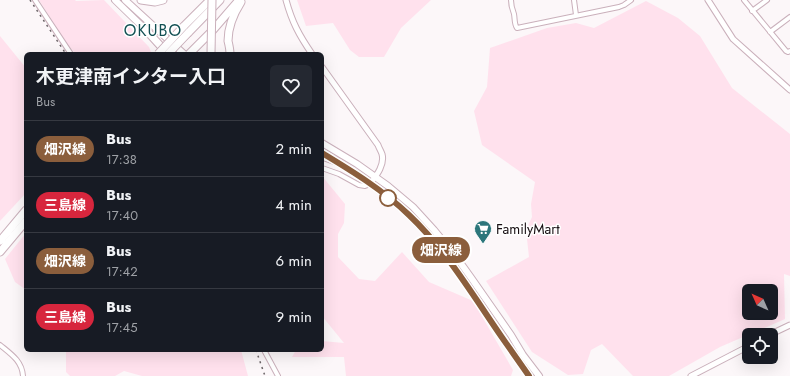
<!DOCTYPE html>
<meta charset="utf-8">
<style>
body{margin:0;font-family:Jost,"Noto Sans JP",sans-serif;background:#242831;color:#f1f3f6;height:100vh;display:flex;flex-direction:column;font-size:15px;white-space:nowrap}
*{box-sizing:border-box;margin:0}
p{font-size:13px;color:#9ea1a6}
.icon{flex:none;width:22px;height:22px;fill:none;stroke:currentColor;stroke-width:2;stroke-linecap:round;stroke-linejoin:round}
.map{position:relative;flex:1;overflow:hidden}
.details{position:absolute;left:24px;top:52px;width:300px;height:300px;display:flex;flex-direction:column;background:#171b24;border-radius:6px;box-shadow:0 4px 16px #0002}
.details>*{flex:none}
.badge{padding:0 8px;border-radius:13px;font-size:14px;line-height:26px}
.needle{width:26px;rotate:315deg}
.fabs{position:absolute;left:742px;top:284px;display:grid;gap:8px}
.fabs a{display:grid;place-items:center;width:36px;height:36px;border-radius:6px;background:#171b24;box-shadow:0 4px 16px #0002;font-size:20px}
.map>.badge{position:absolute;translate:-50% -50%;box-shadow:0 0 0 2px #fff}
.round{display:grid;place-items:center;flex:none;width:42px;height:42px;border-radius:6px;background:#242831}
.overview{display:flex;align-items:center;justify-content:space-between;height:68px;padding:0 12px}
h1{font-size:19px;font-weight:700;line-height:30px}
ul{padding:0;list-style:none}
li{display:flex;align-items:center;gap:12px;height:56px;padding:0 12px;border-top:1px solid #363941}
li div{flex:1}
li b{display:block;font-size:15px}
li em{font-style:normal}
li .badge{min-width:44px;font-weight:700;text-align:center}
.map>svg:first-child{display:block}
.green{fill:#ffe1ed;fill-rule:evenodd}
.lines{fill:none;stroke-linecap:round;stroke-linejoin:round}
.minor-casing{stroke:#cab0bb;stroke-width:6}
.tertiary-casing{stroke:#cab0bb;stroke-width:7}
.trunk-casing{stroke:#cab0bb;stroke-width:8}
.motorway-casing{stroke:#cab0bb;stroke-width:9}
.minor{stroke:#fff;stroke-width:4}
.tertiary{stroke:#fff;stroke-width:5}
.trunk{stroke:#fff;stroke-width:6}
.motorway{stroke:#fff;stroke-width:7}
.rail{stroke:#6c6568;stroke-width:1.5;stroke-dasharray:2 4;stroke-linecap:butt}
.motorway-bridge-casing{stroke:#cab0bb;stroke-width:9;stroke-linecap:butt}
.motorway-bridge{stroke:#fff;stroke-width:7}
.line-casing{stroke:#fff;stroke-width:9}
.line{stroke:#8b5e3c;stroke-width:6}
.stop-dot{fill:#fff;stroke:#8b5e3c;stroke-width:2}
.labels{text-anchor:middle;stroke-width:3;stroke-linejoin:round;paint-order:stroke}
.poi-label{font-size:14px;fill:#180f13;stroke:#fff;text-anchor:start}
.quarter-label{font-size:16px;letter-spacing:1px;fill:#124f53;stroke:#fff}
</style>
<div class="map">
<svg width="790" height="376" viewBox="0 0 790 376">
<rect width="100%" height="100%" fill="#fcf7f9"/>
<path class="green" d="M39 0H75L76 1 104 0 149 47 151 52 149 54H76L68 45Z
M297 0H431L401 28 384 57H359L350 50 333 23 306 26Z
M646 1 678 18 700 36 732 88 790 134V276L784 274 785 319 720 347 669 376H633L602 344 591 350 583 374 568 375 532 352 486 281 529 257 526 230 532 217 531 204 535 182 482 145 474 111 487 87 490 48 547 28 576 23 594 28ZM749 291H771V313H749Z
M0 36 26 68V193L0 221Z
M322 176 345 204 344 223 338 234V257L359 279 375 281 402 252 429 282 473 301 513 370 511 376H346L344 357H292L296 350H322V341L344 343 322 316Z
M26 233V290L15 282 5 259Z
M66 350H241L248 376H142L124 371 115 376H70L66 372Z"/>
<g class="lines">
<defs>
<path id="minor" d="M35 0 71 54
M511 0C511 6 512 9 514 14 515 19 514 24 517 28L619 7 624 5 631 0
M574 0 576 15
M744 0 786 51 788 52 790 51
M752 11 767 0
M770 32 790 17
M322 168 339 174 359 185 365 186 370 184
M0 345C11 354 22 361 23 376
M264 350 278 376"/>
<path id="tertiary" d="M286 0C292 22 299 35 312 54
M708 0 733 39 790 90
M322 67 378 145C379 148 381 151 382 154 385 165 376 176 370 184
M769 335 790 325
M691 376 749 346"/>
<path id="trunk" d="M115 0 148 32
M125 0 184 54
M322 143 357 164 388 186 413 207 434 230 457 258 472 279 511 335 523 355 539 376
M332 159C359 175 386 193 409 215 446 250 472 294 501 336 510 349 520 363 529 376"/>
<path id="motorway" d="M141 0 155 2 163 0
M183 27 210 0
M146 30 166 52
M188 33 220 0
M189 54 213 30 239 0
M230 54C230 50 229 45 228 41 228 28 234 13 241 2
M322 156 336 161
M0 241 26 210
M0 252 26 221"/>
</defs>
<use href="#minor" class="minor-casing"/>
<use href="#tertiary" class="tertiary-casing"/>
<use href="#trunk" class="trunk-casing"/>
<use href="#motorway" class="motorway-casing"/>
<use href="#minor" class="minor"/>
<use href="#tertiary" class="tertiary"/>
<use href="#trunk" class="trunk"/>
<use href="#motorway" class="motorway"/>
<path class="rail" d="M30 0 66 54
M256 350 265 376"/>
<defs>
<path id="motorway-bridge" d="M158 54 183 27
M168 54 188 33
M211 54 212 0"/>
</defs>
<use href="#motorway-bridge" class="motorway-bridge-casing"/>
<use href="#motorway-bridge" class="motorway-bridge"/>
</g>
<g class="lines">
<defs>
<path id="line" d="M322 153C352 171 383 190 409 215 446 250 472 294 501 336 510 349 520 363 529 376"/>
</defs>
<use href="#line" class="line-casing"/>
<use href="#line" class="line"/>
</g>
<defs>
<symbol id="supermarket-pin" viewBox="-11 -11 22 30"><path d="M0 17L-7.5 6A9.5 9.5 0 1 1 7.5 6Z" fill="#2c767b" stroke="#fff"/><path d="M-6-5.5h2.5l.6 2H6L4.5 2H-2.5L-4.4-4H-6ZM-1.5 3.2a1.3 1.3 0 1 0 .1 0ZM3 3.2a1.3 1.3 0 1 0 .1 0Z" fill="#fff"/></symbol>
</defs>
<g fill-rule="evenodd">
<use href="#supermarket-pin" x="473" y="219" width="20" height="27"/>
</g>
<circle class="stop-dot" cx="388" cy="198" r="8"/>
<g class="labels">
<g class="poi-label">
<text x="496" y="234">FamilyMart</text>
</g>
<g class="quarter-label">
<text x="153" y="36">OKUBO</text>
</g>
</g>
</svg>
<div class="fabs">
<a><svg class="needle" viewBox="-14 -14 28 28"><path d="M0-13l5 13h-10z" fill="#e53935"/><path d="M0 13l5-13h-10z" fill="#9ea1a6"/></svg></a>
<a><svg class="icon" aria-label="locate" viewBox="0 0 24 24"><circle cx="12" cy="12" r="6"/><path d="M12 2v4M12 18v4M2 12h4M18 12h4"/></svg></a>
</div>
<b class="badge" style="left:441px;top:250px;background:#8b5e3c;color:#fff">畑沢線</b>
<section class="details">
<div class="overview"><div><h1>木更津南インター入口</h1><p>Bus</p></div><a class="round"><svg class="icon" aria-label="heart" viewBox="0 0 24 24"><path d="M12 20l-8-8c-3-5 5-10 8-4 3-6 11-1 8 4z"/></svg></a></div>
<ul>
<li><span class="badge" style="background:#8b5e3c;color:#fff">畑沢線</span><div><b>Bus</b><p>17:38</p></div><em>2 min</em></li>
<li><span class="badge" style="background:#d7263d;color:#fff">三島線</span><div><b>Bus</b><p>17:40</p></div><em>4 min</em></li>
<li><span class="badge" style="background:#8b5e3c;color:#fff">畑沢線</span><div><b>Bus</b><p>17:42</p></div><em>6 min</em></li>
<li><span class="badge" style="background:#d7263d;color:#fff">三島線</span><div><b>Bus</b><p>17:45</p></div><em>9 min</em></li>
</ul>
</section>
</div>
